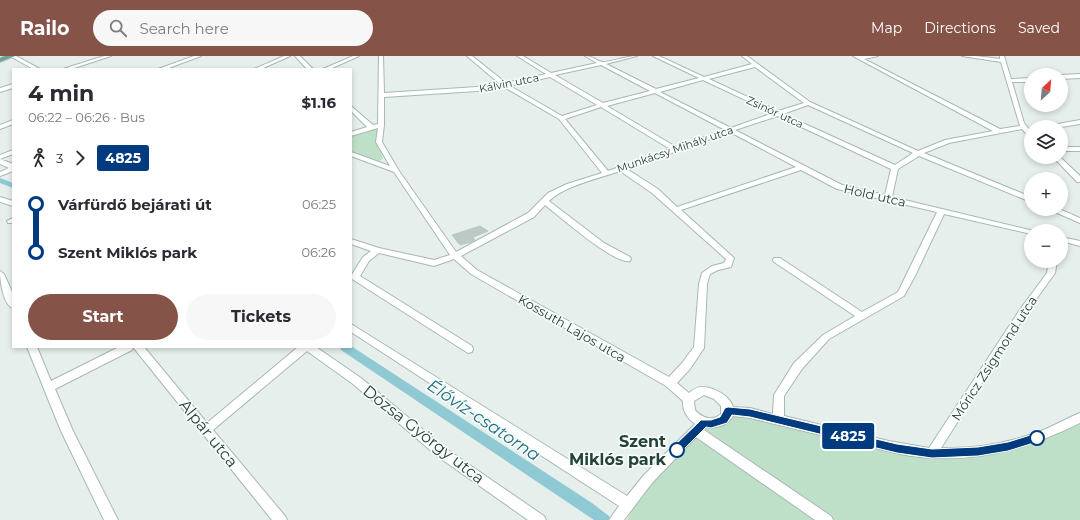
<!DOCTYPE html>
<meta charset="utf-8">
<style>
body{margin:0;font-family:Montserrat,sans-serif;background:#f7f7f7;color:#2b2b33;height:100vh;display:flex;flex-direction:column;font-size:15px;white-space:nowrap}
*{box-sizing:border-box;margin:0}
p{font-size:13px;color:#7c7c81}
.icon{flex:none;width:22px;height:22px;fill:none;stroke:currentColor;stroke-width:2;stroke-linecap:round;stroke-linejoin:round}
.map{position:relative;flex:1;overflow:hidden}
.sheet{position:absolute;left:12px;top:12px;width:340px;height:280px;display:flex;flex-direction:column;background:#fff;border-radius:0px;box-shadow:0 2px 6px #0003}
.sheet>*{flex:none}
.badge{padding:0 8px;border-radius:3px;font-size:14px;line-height:26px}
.needle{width:26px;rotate:26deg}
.buttons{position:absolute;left:1024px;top:12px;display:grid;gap:8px}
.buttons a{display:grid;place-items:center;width:44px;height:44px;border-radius:50%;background:#fff;box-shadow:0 2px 6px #0003;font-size:20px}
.map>.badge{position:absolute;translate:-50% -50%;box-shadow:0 0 0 2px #fff}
.legs{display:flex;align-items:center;gap:6px;height:44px;padding:0 16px;font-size:13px}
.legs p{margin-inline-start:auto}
.summary{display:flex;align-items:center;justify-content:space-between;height:68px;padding:0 16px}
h1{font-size:22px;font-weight:700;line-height:30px}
.action{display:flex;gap:8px;margin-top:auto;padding:8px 16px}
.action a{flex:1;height:46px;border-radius:24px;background:#855347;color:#fff;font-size:16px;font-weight:700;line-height:46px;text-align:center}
.action a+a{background:#f7f7f7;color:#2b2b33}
ul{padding:0 16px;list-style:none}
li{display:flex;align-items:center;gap:14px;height:48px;font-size:15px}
li i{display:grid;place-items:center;width:6px;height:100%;margin:0 5px;background:currentColor}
li i::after{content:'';width:10px;height:10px;margin:-5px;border:3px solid;border-radius:50%;background:#fff}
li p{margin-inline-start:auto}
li:first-child i{background:linear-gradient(#0000 50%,currentColor 0)}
li:last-child i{background:linear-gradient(currentColor 50%,#0000 0)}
header{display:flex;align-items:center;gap:24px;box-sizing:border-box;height:56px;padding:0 20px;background:#855347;color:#fff}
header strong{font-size:19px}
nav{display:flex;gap:22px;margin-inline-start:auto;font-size:14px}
.search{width:280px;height:36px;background:#f7f7f7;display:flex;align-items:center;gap:10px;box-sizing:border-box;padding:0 14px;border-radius:22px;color:#7c7c81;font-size:15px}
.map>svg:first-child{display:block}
.green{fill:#bfe0c8}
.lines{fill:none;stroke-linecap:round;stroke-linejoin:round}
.canal{fill:#8ec9d4;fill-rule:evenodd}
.building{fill:#bbcac4;stroke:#b8c9c2}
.minor-casing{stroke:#a8b8b2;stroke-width:2}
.major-casing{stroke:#c2cac8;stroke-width:2}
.minor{fill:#fff;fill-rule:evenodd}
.major{fill:#6aa596;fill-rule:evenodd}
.line-1{fill:#003b80;stroke:#fff}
.stop-1-dot{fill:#fff;stroke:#003b80;stroke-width:2}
.labels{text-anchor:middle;stroke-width:3.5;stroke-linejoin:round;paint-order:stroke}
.far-street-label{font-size:11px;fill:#24423a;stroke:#f7fbf9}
.street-label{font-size:13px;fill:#24423a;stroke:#f7fbf9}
.near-street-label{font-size:16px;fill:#24423a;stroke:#f7fbf9}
.near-stop-label{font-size:16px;font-weight:bold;fill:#24423a;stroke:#f7fbf9;text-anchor:end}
.near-water-label{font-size:17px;font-style:italic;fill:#1c6f80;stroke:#f7fbf9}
</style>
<header>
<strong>Railo</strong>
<div class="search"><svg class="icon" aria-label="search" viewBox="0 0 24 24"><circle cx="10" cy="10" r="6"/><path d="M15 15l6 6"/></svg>Search here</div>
<nav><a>Map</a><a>Directions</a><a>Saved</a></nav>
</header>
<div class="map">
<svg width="1080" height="464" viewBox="0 0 1080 464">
<rect width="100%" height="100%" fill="#e6efeb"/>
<path class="green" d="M377 73V84L383 103 377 106 351 96V79Z
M728 355 932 397 1008 391 1080 362V464H627L648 423 704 366 711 368Z"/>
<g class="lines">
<path class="canal" d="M0 122 13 127V132L0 127Z
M351 290 592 447 609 460 611 464H594L341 294 340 291Z"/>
</g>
<path class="building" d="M480 170 488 175 473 181 475 184 471 186 460 189 452 179Z"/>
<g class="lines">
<defs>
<path id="minor" d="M10 0H16L40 13H33Z
M104 0H111L71 13H63Z
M194 0H201L166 13H158Z
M284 0H290L261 13H254Z
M295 0H300L313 13H307Z
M353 0H359L330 13H323Z
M379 0H383L384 37 477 31 500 28 467 0H472L506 27 546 18 517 0H523L551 17 597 7 585 0C593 0 596 5 603 6 611 6 626 0 637 0L606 8 656 33 699 22 653 0H659L704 21 752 8 742 0H747L810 46 918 95 945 84 993 75 853 0H878L864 3 1000 73 1020 70 1001 6 962 0H976L1000 3V0H1004L1011 23 1031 22V26H1012L1024 67 1031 76V82L1029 81 1022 73 949 87 924 97 1031 141V146L919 100 898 113 892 141 1034 175H1031V178L944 158 915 220 904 240 829 283 802 313 784 340V360L889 385 929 392 1021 252 1047 217 1049 205H1057L1055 217 1027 256 941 392C975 393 1009 387 1041 375 1054 370 1067 362 1080 357V367C1022 396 964 410 900 398L750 362 733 360C728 369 716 373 706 371L704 374 831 460 833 464H815L696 381 652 427 624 464H609L619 450 351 276V268L627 440 644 419 695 368C687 362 682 354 683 345L666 330 471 218 454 203 434 210 379 197 369 205 360 220 472 290 473 293 472 296 468 297 352 223 351 220 363 201 371 195 351 188V183L379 192 434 204 450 199 394 116 351 100V96L390 110 376 86 378 72 351 80V76L367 71 351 55V50L373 69 378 68ZM601 9 650 35 603 47 555 19ZM755 11 804 47 778 55 709 23ZM550 21 597 49 562 60 510 30ZM703 24 773 57 731 72 660 36ZM504 31 559 63 602 117 567 128 548 137 528 157 456 196 399 115 382 86 384 69V41L477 35ZM655 37 725 74 676 91 607 50ZM808 49 913 97 895 109 783 58ZM601 51 670 93 608 115 565 63ZM778 60 891 113 885 139 842 129 735 74ZM730 76 796 111 677 151 658 133 627 113ZM801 114 837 133 937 156 898 236 862 256 780 202H774L773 204 774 206 855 260 823 279 794 307 774 339 773 358 750 352 733 351C730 340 715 332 704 331 698 330 693 334 689 337L677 327 690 313 704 292 707 228 710 218 718 214 731 211 734 202 681 154ZM620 115 652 137 726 203 724 207 712 210 702 217 699 228 694 291 682 307 669 321 477 214 461 200 534 161 545 149C559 160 615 209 630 205L631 203 630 201 604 187 549 145C564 130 600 122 620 115ZM704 339 714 343 721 350V358C713 365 703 363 695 354L694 345Z
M1080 18V22L1061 23V19Z
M13 28V32L0 36V32Z
M13 64V68L0 73V69Z
M1080 64V68L1061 71H1049L1052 69Z
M1061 91H1080V95H1061Z
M13 94V98L0 103 13 108V115L0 120V116L9 112 0 108V99Z
M1053 101H1060L1080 120V126H1077Z
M0 141 13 145V150L0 146Z
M1048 153H1059L1080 162V167Z
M13 162V167H8L7 165Z
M1061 181 1080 185V190L1061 185Z
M0 215 4 218 13 238V252C3 249 0 224 0 215Z
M27 291H37L51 325 119 291H144L207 367 298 291H316L361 322 445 392 544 460 546 464H528L437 400 353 328 307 295 213 374 285 460 287 464H272L133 291 132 294 55 333 73 375 118 464H104L61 375Z"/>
<path id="major" d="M5 0H15L0 6V2Z"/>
</defs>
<use href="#minor" class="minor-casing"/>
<use href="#major" class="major-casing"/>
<use href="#minor" class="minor"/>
<use href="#major" class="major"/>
</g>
<path class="line-1" d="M728 351 750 353 897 388 932 393 978 391 1008 386 1037 377 1040 379 1042 382 1040 385 1008 395 978 400 932 402 897 397 750 361 732 359 727 367 711 372 706 371 680 397 677 399 673 397 671 394 673 391 701 364H711L720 361 725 352Z"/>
<g class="stop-1-dot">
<circle cx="1037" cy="382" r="7"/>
<circle cx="677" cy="394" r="7"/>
</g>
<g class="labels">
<g class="far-street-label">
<text transform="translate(509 27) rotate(-11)" y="4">Kálvin utca</text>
<text transform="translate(775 56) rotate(25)" y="4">Zsinór utca</text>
<text transform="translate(675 93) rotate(-19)" y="4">Munkácsy Mihály utca</text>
</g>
<g class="street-label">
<text transform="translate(875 139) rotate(13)" y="5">Hold utca</text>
<text transform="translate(572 272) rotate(30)" y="5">Kossuth Lajos utca</text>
<text transform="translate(994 302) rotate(-57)" y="5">Móricz Zsigmond utca</text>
</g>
<g class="near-street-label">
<text transform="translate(209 377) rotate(51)" y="6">Alpár utca</text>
<text transform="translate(424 378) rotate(38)" y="6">Dózsa György utca</text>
</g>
<g class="near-stop-label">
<text x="666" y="391">Szent<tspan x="666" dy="18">Miklós park</tspan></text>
</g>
<g class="near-water-label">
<text transform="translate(484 364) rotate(34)" y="6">Élővíz-csatorna</text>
</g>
</g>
</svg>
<div class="buttons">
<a><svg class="needle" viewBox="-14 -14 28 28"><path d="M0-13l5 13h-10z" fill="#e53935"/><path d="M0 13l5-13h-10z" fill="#7c7c81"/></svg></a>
<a><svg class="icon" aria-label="layers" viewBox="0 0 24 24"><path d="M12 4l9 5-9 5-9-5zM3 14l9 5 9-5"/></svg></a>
<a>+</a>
<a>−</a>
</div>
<b class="badge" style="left:848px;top:380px;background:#003b80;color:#fff">4825</b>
<section class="sheet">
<div class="summary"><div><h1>4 min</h1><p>06:22 – 06:26 · Bus</p></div><b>$1.16</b></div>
<div class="legs"><svg class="icon" aria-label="walk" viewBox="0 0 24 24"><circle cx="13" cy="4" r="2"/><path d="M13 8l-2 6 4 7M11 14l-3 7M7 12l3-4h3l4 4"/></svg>3<svg class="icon" aria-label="forward" viewBox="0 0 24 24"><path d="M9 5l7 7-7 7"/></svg><b class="badge" style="background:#003b80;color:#fff">4825</b></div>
<ul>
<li><i style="color:#003b80"></i><b>Várfürdő bejárati út</b><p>06:25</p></li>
<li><i style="color:#003b80"></i><b>Szent Miklós park</b><p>06:26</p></li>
</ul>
<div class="action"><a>Start</a><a>Tickets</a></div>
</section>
</div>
